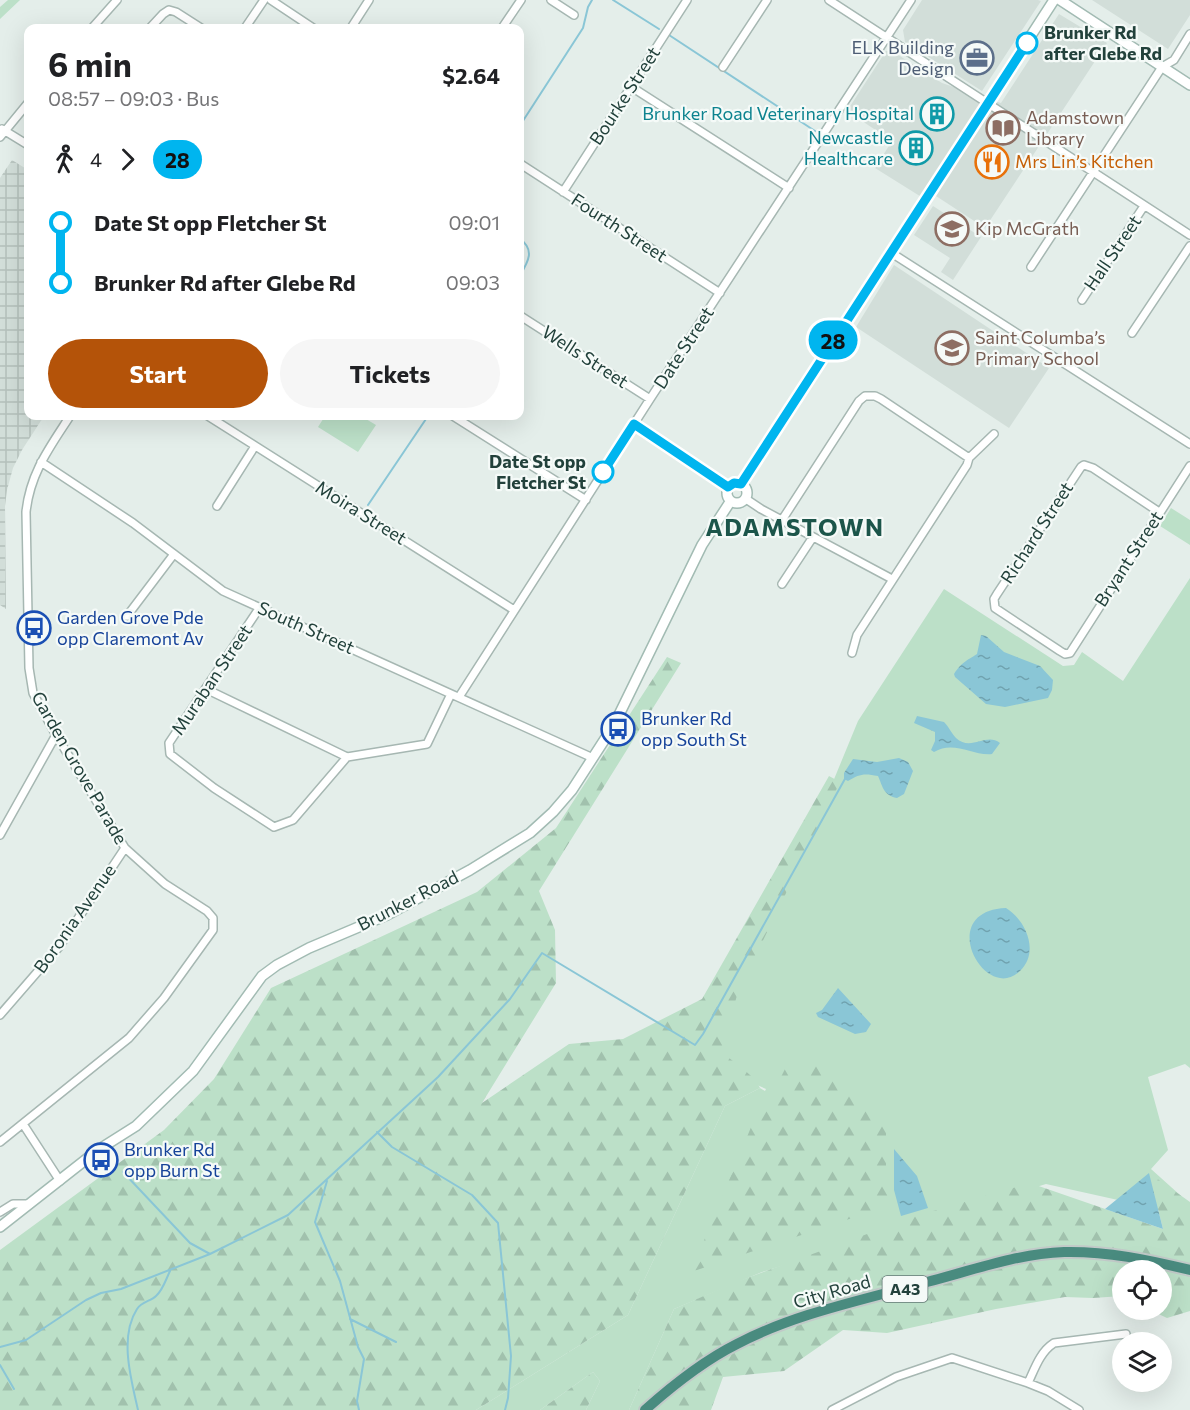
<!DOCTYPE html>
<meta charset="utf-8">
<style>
body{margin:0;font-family:Commissioner,sans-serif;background:#f6f6f6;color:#202124;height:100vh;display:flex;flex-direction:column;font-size:22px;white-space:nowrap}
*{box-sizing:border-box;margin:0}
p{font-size:20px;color:#757577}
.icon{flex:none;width:33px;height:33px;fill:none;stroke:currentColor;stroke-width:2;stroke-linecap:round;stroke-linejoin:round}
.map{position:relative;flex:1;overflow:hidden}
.drawer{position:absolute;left:24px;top:24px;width:500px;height:396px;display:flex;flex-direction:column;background:#fff;border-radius:12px;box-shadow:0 6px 24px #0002}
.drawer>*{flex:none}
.badge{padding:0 12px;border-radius:20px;font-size:21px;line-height:39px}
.tools{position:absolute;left:1112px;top:1260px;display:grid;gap:12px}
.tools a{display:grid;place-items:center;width:60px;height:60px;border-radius:50%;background:#fff;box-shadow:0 6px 24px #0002;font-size:30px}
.map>.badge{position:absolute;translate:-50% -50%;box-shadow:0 0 0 3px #fff}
.legs{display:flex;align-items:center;gap:9px;height:66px;padding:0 24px;font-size:20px}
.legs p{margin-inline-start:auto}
.headline{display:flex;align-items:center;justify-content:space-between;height:102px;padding:0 24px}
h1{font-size:33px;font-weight:700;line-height:45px}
.primary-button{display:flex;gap:12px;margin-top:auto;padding:12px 24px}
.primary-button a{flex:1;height:69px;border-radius:36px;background:#b45309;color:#fff;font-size:24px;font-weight:700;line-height:69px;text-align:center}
.primary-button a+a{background:#f6f6f6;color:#202124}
ul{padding:0 24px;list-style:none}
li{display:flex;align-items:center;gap:21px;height:60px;font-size:22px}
li i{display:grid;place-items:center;width:9px;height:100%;margin:0 8px;background:currentColor}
li i::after{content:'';width:15px;height:15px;margin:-8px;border:4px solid;border-radius:50%;background:#fff}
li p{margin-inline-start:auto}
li:first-child i{background:linear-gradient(#0000 50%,currentColor 0)}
li:last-child i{background:linear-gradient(currentColor 50%,#0000 0)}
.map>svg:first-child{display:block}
.built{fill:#d2ded9}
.industrial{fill:url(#industrial-grid)}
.green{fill:#bce0c8}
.forest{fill:url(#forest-firs)}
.water{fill:url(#water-ripples)}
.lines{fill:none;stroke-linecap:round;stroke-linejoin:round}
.stream{stroke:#8ac6d6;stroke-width:2}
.minor-casing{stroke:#a6b7b2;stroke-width:10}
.secondary-casing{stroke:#a2bbb3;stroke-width:12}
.trunk-casing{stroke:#c1cac8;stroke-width:14}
.minor{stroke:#fff;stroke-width:7}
.secondary{stroke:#fff;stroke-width:9}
.trunk{stroke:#498b7f;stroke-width:10}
.line-1-casing{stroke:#fff;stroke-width:14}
.line-1{stroke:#00b5ef;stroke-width:9}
.stop-1-dot{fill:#fff;stroke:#00b5ef;stroke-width:3}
.labels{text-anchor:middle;stroke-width:4.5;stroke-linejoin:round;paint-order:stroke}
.shield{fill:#f5faf8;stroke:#617874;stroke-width:1.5}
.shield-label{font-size:16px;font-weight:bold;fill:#22413b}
.stop-label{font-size:18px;font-weight:bold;fill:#22413b;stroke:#f5faf8;text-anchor:start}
.service-label{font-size:18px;fill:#4e5e75;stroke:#f5faf8;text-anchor:end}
.street-label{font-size:18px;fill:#22413b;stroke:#f5faf8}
.culture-label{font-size:18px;fill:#0d838f;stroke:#f5faf8;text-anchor:end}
.education-label{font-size:18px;fill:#785e54;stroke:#f5faf8;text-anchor:start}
.food-label{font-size:18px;fill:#c56008;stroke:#f5faf8;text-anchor:start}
.transit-label{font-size:18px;fill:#164399;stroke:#f5faf8;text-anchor:start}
.district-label{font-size:24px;font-weight:bold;letter-spacing:1.5px;fill:#1c554a;stroke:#f5faf8}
</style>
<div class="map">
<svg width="1190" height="1410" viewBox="0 0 1190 1410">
<defs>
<pattern id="industrial-grid" width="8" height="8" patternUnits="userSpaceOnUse" patternTransform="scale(1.5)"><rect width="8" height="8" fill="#d2ded9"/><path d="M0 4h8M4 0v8" fill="none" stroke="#b4c0bb"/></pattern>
<pattern id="forest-firs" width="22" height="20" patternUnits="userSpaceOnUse" patternTransform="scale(1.5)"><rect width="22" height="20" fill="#bce0c8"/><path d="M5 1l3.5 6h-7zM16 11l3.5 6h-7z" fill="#a1c1ad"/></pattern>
<pattern id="water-ripples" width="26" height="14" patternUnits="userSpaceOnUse" patternTransform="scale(1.5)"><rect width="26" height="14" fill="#8ac6d6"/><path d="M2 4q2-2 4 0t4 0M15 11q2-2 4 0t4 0" fill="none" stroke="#70a2af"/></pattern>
</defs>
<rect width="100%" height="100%" fill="#e4eeea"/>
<path class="built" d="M922 0H1038L1041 1 982 91 905 42 903 30Z
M1092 0H1190V15L1168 49Z
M1059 14 1107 43 985 228 936 196 931 203 875 168 892 141 847 111 886 51H892L942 83 1001 103Z
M933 206 981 237 953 280 941 272 950 258 914 235Z
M894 265 1049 368 1009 428 856 327Z"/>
<path class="industrial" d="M12 160 28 170V416H44L22 450 13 468 7 490 5 506 6 609 0 605V178Z"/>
<path class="green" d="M8 0H20L0 19V7Z
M325 416H361L376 425 358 452 318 427Z
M1171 508 1190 520V545L1160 526Z
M1190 578V1068L1185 1064 1148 1077 1168 1150 1151 1169 1190 1204V1216L1046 1184 762 1272 674 1309 629 1410H586L600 1381 593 1372 540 1410H476L628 1315 725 1106 760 1088 765 1091 766 1089 693 1057 823 806 858 721 944 589 1063 666 1074 665 1082 652 1123 681Z"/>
<path class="forest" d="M667 657 681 663 539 891 555 930 556 983 482 1103 569 1044 623 1039 702 999 829 776 840 782 738 992 721 1051C732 1062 755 1075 760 1088L725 1106 628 1315 476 1410H0V1250L164 1130 214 1079 271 988 477 892 556 828Z
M823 1062 886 1120V1185L893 1208 867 1213 691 1272 754 1120 771 1097 788 1063Z
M1149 1173 1190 1202V1311L1167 1318 1150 1310H1161V1270H1122V1296L1093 1298 1065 1297 996 1309 887 1333 843 1330 784 1371 723 1377 711 1410H629L674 1309 736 1282 919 1215 1030 1183 1163 1229Z
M593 1372 600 1381 586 1410H540Z"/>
<path class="water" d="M981 635 986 636 1004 652 1040 666 1053 680 1052 690 1048 698 1005 707 986 704 955 677 954 674C962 662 966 661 977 654Z
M917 716 944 722C949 727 952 734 956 738 971 752 986 732 1000 743L992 754C972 756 954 740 934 752L931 750 935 741V732L914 723Z
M899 758 908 762 913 771 904 794 897 798C883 795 883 787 878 776 864 773 859 774 848 781L844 779V773L853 759 877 762Z
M1006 908C1026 920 1040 952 1020 971 985 1005 934 911 1006 908Z
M838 988 871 1024 866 1032 855 1034 818 1017 816 1013 822 1010Z
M894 1149 917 1176 928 1208 901 1216 894 1190Z
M1149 1173 1163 1229 1105 1209Z"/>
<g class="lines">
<path class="stream" d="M613 0 659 29
M669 35 815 131
M519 127 583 28 588 7 592 0
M519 238C536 250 528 262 519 277
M368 505 428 416
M377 1132 392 1147 472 1195 498 1223 511 1356 508 1398 505 1410
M123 1172 190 1243 210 1254
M327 1181 315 1222 340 1281 358 1347 364 1359 357 1401 359 1410
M350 1319 396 1342
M0 1347 26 1340 86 1300 101 1293 121 1289 210 1254 288 1215 438 1077 510 999 542 953 695 1045 703 1034 846 777
M0 1365 14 1389
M138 1410C131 1379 119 1337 137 1309 141 1302 151 1301 156 1296 163 1290 166 1279 170 1271"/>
<defs>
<path id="minor" d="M271 0 313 28
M551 0 574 15
M829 0 1190 235
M92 28 117 0
M150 28 163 14 169 10 176 12 201 28
M245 28 264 0
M351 28 369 0
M502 28 521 0
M723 67 767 0
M630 86 789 188
M2 129 28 145
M0 137 28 103
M519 163 720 293
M563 192 687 0
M890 252 1190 444
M1031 267 1162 67 1174 60 1190 34
M1082 300 1144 206
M519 315 650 399
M1132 333 1190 246
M208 416 514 610
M453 416 586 500
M634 424 728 487
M969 458 994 434
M41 462 133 523 223 591 593 758
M746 499 761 509 892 579
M217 506 255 446
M1159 512 1093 468 1084 465 1081 467 997 594 994 599 995 608 1060 651 1065 654 1070 653 1190 466
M782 520 859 401 865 396H875L881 399 969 458 967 465 857 635 852 653
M782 584 813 537
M260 607 169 743 170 754 214 788 274 827 293 820 347 757 427 744 451 694
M127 616 174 554
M206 689 347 757
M459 697 650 399 911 0
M0 835 56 735
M0 1015 59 947 125 848
M23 1124 60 1181
M0 1142 129 1038 164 998 213 930V918L207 911 165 884 125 848 56 735 33 693 29 668 26 512C30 473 50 447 70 416
M0 1212 13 1204H30
M1028 1383C1035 1368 1040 1352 1054 1343L1126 1334
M832 1410 896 1377 952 1358 1028 1383 1048 1391 1079 1410"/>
<path id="secondary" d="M1060 0 1190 85
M727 493a10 10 0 1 1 20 0a10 10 0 1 1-20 0Z
M741 484 1054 0
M0 1227 98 1150 136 1126 193 1071 262 976 277 965 309 948 387 915 470 870 530 833 553 812 572 790 614 725 702 545 730 502"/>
<path id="trunk" d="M645 1410C673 1385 703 1361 737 1344 796 1313 864 1300 927 1282 973 1270 1017 1254 1064 1252 1107 1251 1149 1260 1190 1270"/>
</defs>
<use href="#minor" class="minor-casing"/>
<use href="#secondary" class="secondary-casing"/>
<use href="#trunk" class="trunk-casing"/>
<use href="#minor" class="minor"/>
<use href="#secondary" class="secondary"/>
<use href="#trunk" class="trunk"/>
</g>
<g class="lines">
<defs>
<path id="line-1" d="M603 472 634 424 728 487 734 483 741 484 1027 43"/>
</defs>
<use href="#line-1" class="line-1-casing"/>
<use href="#line-1" class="line-1"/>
</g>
<defs>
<symbol id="office-ring" viewBox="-11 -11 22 22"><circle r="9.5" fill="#f5faf8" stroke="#5c6f8a" stroke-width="1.5"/><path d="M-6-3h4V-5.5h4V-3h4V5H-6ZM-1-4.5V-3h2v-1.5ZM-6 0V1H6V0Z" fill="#5c6f8a"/></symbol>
<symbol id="building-ring" viewBox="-11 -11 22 22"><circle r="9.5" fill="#f5faf8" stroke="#0f9aa8" stroke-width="1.5"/><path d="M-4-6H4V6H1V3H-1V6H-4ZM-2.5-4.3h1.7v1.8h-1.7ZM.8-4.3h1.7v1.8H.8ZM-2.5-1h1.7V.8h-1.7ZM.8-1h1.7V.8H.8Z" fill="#0f9aa8"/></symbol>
<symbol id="library-ring" viewBox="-11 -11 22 22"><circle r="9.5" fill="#f5faf8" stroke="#8d6e63" stroke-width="1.5"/><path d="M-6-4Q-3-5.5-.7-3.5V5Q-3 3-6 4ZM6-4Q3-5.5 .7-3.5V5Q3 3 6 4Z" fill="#8d6e63"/></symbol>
<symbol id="restaurant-ring" viewBox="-11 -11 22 22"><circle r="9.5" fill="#f5faf8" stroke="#e8710a" stroke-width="1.5"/><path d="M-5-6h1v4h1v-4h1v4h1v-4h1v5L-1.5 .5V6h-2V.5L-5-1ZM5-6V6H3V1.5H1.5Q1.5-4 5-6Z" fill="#e8710a"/></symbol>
<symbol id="school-ring" viewBox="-11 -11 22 22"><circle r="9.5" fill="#f5faf8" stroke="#8d6e63" stroke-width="1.5"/><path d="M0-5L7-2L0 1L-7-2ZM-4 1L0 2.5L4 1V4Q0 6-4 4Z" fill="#8d6e63"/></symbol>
<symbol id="bus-ring" viewBox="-11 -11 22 22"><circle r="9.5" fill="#f5faf8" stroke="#1a4fb4" stroke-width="1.5"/><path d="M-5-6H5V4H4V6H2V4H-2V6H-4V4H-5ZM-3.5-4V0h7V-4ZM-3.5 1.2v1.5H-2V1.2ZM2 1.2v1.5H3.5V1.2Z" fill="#1a4fb4"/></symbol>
</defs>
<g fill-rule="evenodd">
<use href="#office-ring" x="958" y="39" width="38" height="38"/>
<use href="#building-ring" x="918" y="95" width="38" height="38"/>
<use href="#library-ring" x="984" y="109" width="38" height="38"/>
<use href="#building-ring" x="897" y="129" width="38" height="38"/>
<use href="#restaurant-ring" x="973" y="143" width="38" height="38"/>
<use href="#school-ring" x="933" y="210" width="38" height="38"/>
<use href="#school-ring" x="933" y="329" width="38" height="38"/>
<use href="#bus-ring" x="15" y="609" width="38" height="38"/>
<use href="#bus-ring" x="599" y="710" width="38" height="38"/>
<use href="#bus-ring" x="82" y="1141" width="38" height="38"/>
</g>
<g class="stop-1-dot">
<circle cx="1027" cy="43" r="10"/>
<circle cx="603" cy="472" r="10"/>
</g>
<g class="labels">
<rect class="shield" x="882.5" y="1276" width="45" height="26" rx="4.5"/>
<g class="shield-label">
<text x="905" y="1295">A43</text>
</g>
<g class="stop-label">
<text x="1044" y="39">Brunker Rd<tspan x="1044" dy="21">after Glebe Rd</tspan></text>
<text x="586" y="468" text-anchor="end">Date St opp<tspan x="586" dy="21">Fletcher St</tspan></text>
</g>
<g class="service-label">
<text x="954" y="54">ELK Building<tspan x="954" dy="21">Design</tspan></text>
</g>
<g class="street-label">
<text transform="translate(625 96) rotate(-57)" y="6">Bourke Street</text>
<text transform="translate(619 228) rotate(33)" y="6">Fourth Street</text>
<text transform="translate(1113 253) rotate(-56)" y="6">Hall Street</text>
<text transform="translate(684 348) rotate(-57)" y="6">Date Street</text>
<text transform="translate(585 357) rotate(33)" y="6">Wells Street</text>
<text transform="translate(361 513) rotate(32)" y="6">Moira Street</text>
<text transform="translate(1037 533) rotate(-57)" y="6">Richard Street</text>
<text transform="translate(1129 559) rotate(-57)" y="6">Bryant Street</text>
<text transform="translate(306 628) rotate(24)" y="6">South Street</text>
<text transform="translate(212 680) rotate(-56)" y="6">Muraban Street</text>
<text transform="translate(79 768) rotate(60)" y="6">Garden Grove Parade</text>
<text transform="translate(408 901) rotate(-27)" y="6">Brunker Road</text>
<text transform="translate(75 919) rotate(-55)" y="6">Boronia Avenue</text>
<text transform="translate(832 1292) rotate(-16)" y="6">City Road</text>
</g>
<g class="culture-label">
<text x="914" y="120">Brunker Road Veterinary Hospital</text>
<text x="893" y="144">Newcastle<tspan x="893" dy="21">Healthcare</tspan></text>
</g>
<g class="education-label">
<text x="1026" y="124">Adamstown<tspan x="1026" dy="21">Library</tspan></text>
<text x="975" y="235">Kip McGrath</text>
<text x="975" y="344">Saint Columba’s<tspan x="975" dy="21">Primary School</tspan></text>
</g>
<g class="food-label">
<text x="1015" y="168">Mrs Lin’s Kitchen</text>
</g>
<g class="transit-label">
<text x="57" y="624">Garden Grove Pde<tspan x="57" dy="21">opp Claremont Av</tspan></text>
<text x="641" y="725">Brunker Rd<tspan x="641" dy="21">opp South St</tspan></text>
<text x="124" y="1156">Brunker Rd<tspan x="124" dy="21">opp Burn St</tspan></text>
</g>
<g class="district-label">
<text x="795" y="536">ADAMSTOWN</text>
</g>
</g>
</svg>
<div class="tools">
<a><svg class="icon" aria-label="locate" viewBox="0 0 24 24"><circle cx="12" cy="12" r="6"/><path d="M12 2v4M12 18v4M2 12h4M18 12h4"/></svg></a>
<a><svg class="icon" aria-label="layers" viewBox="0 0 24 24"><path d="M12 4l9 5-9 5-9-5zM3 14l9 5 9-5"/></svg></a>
</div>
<b class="badge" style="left:833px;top:340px;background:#00b5ef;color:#111">28</b>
<section class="drawer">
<div class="headline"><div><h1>6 min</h1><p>08:57 – 09:03 · Bus</p></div><b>$2.64</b></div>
<div class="legs"><svg class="icon" aria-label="walk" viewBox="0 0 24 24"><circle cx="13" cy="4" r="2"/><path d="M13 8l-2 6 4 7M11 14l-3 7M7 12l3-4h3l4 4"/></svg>4<svg class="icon" aria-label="forward" viewBox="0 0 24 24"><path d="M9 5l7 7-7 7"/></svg><b class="badge" style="background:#00b5ef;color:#111">28</b></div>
<ul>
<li><i style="color:#00b5ef"></i><b>Date St opp Fletcher St</b><p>09:01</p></li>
<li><i style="color:#00b5ef"></i><b>Brunker Rd after Glebe Rd</b><p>09:03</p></li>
</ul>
<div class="primary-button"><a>Start</a><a>Tickets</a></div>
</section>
</div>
